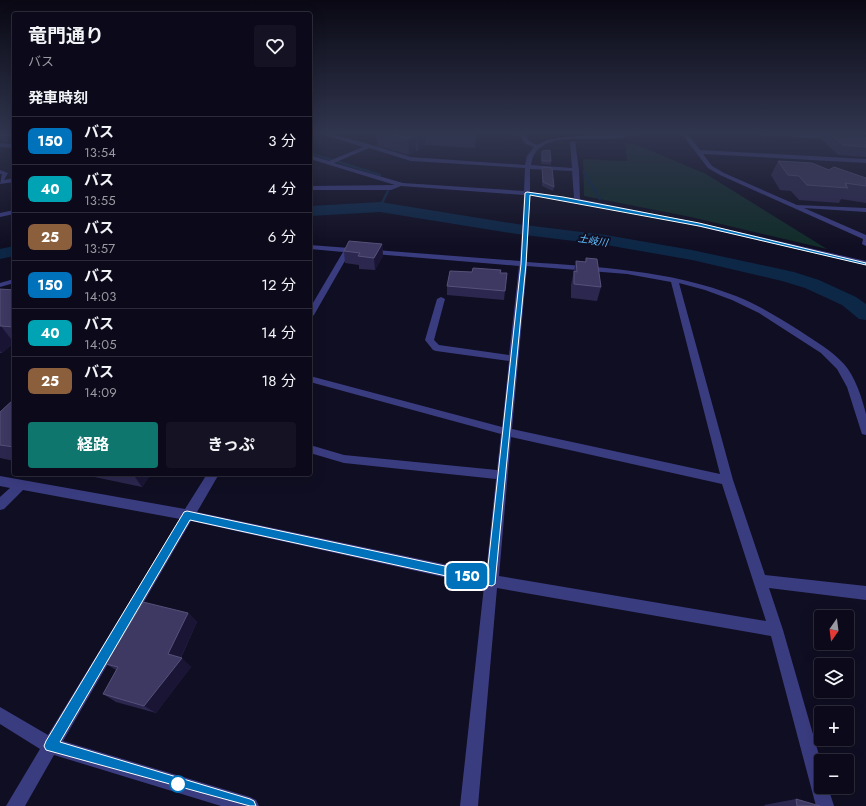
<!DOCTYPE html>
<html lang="ja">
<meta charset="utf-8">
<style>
body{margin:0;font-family:Jost,"Noto Sans JP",sans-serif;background:#151323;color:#f1f3f6;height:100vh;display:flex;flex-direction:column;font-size:15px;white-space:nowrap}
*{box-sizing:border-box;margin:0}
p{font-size:13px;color:#9a9aa2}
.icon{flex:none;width:22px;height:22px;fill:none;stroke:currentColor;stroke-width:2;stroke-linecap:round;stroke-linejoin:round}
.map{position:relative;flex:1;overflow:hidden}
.side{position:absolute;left:12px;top:12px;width:300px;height:464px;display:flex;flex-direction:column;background:#0c0a1a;border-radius:4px;box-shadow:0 4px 16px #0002,0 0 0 1px #2c2b39}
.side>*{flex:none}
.badge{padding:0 8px;border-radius:6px;font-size:14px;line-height:26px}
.needle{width:26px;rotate:194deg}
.controls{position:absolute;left:814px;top:610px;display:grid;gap:8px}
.controls a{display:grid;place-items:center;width:40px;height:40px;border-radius:4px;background:#0c0a1a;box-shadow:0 4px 16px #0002,0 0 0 1px #2c2b39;font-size:20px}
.map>.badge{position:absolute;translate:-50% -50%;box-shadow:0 0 0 2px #fff}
h2{padding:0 16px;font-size:15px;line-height:36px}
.round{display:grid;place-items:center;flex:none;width:42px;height:42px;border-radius:4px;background:#151323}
.overview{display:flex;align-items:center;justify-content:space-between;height:68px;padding:0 16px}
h1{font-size:19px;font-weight:700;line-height:30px}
.primary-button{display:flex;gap:8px;margin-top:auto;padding:8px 16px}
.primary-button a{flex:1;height:46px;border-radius:4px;background:#0f766e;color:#fff;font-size:16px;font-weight:700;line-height:46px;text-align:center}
.primary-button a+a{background:#151323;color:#f1f3f6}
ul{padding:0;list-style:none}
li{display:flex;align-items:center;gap:12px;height:48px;padding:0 16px;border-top:1px solid #2c2b39}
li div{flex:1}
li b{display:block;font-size:15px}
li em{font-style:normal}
li .badge{min-width:44px;font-weight:700;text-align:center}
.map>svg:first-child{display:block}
.green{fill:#112c29}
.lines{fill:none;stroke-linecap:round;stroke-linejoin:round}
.stream{stroke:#0d2746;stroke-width:2.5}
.river{fill:#0d2746;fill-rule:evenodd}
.minor{fill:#3a3c80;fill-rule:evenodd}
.wall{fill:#2c274f}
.shaded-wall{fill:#1a1535}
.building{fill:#3e3962;stroke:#55517a}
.line{fill:#0072bc;stroke:#fff}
.stop-dot{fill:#fff;stroke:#0072bc;stroke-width:2}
.labels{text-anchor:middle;stroke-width:4;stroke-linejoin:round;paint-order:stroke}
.far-water-label{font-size:10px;font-style:italic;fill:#60befc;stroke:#100e22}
</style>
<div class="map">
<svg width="866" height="806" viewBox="0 0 866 806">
<rect width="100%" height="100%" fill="#100e22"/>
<path class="green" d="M625 143 635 144 706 174 827 249 691 217 584 196 583 159 627 161Z"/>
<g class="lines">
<path class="stream" d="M575 133 579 134
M310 153 380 175
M584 172 600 199
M380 207 388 191"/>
<path class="river" d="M380 202 517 224 606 235 692 250 794 272 819 280 856 297 866 304V320L859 319 842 305 805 288 782 281 692 260 606 245 517 234 380 212 310 216V206Z
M14 246V256L0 259V249Z"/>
<path class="minor" d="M318 133H326L372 145 411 157 525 165 527 156 534 147 526 144 517 133H523L530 142 537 145 548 140 565 137 637 133C610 149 537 121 531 165L572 168 570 142 575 141 579 170 580 199 699 223 866 261V265C755 240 643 211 530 195L527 262C597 267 670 270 736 296 759 305 779 318 800 331 815 341 831 350 844 364 855 376 862 398 866 414 866 420 866 428 866 435L862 434 861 431 847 387 837 369 821 353 759 313 732 300 705 290 679 283 733 480 765 575 866 586V600L769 588 783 630 821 762V787H828L834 806H816L771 636 497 588 478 806H460L484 586 191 521 63 741 250 797 256 800 259 806H221L54 755 25 806H6L40 749 0 724V707L48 735 180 519 23 490 4 509 0 510V497L10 488 0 486V476L185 509 207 474H219L197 512 486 573 496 479 344 463 310 453V445L344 455 497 470 501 434 310 382V376L502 427 509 361 436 351 433 350 425 340 437 299 441 297 445 299 434 340 439 345 509 355 519 266 350 252 314 315 310 318V308L343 252 310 249V245L520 261 524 195 401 186 391 190H310V186L395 185 310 159V155L329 161 363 147ZM369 148 411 161 525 168 524 191 403 183 334 163ZM530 169 572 171 574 198 530 192ZM527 266 627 274 671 282 720 474 512 429ZM511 437 722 484 766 621 499 576Z
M681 133H687L700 150 866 159V163L703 154 712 166 724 173 797 205 866 208V212L804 208 866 235V246L862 244 863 239 720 175 708 168Z
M755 133 836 135 839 137 836 139 758 135Z
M0 143 14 144V148L0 147Z
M0 170 8 173 4 180 14 178V182L0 184 2 174H0Z
M14 210V214L0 217V213Z
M14 279V283L0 287V283Z"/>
</g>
<path class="wall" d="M0 133H14V140L8 142 0 141Z
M376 133H477L475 148 425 145 418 151H416L409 155 377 146Z
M815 133H866V135H861L865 138 866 135V157L838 155 821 139 824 133Z
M542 151 551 161V165L541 164Z
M778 161 829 170 866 178V203L841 199 839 203 799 200 791 191 780 190 771 175Z
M542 167 554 187 553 191 542 186Z
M382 244 383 256 375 270 359 269V265L345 263 344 251Z
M586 258 601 287 597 301 571 298V285L576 261 585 262Z
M472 272 500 273 505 291 504 300 447 295V286Z
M0 289 14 290V343L2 353H0Z
M14 399V461L0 458V412Z
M80 474H151L142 487Z
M188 613 197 622 181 658 191 667 156 713 116 702 103 694 116 670 106 664Z
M796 799 797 806H765L764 805Z"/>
<path class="shaded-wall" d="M12 133H14V140L8 142 5 136Z
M420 133H425V145L418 151V135Z
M476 133H477L475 148Z
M415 135 416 151 409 155 408 139Z
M382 244 383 256 375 270 374 258Z
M0 326H1L14 343 2 353 0 351Z
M133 474H151L142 487Z
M188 613 197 622 179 661 182 658 191 667 156 713 144 706 168 654Z"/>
<path class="building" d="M0 133H12L5 136 0 135Z
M387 133H420L418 135H415L408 139Z
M830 133H859L866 138V147L843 145Z
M550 150 551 161H542V151Z
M778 161 812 163 829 170 834 167 866 178V186L845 183 847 186 845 185 848 188 807 185 799 176 788 175Z
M542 167 552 168 554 187 543 182Z
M349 241 382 244 374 258 358 256 360 253 344 251Z
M586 258 597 259 601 287 574 284V271L577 272 576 261 586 262Z
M473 268 501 270 500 273H507L505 291 447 286 450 271 472 272Z
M0 289 14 290V327L1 326H0Z
M14 399V447L0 445V412Z
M143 602 188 613 168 654 182 658 144 706 103 694 118 667 106 664Z
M796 799 820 806H797Z"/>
<linearGradient id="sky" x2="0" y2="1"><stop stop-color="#090813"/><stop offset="0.54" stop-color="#31364f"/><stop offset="1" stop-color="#31364f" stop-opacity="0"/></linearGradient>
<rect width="866" height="246" fill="url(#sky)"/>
<path class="line" d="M527 192 563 197 699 223 866 263V265L699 226 530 195 526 264 495 584 492 586 190 520 60 742 250 799 254 801 256 806H250L46 750 44 746 46 741 184 512 187 511 487 575 521 264 525 193Z"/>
<circle class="stop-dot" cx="178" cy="784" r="8"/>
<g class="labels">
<g class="far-water-label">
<text transform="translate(593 240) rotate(9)" y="4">土岐川</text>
</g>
</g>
</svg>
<div class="controls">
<a><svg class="needle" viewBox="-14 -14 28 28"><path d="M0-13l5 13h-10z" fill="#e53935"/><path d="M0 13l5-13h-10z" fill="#9a9aa2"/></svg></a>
<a><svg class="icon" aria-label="layers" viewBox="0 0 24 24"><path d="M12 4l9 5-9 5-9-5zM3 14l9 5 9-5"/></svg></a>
<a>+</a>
<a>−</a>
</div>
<b class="badge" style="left:467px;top:576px;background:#0072bc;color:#fff">150</b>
<section class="side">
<div class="overview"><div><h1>竜門通り</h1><p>バス</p></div><a class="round"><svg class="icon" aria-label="heart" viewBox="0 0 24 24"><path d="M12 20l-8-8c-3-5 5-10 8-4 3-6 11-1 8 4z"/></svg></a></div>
<h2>発車時刻</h2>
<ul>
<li><span class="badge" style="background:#0072bc;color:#fff">150</span><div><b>バス</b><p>13:54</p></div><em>3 分</em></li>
<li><span class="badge" style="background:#00a3b4;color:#fff">40</span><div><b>バス</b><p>13:55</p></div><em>4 分</em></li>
<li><span class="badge" style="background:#8b5e3c;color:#fff">25</span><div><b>バス</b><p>13:57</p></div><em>6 分</em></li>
<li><span class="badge" style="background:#0072bc;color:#fff">150</span><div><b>バス</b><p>14:03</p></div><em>12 分</em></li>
<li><span class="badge" style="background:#00a3b4;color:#fff">40</span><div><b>バス</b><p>14:05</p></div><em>14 分</em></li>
<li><span class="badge" style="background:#8b5e3c;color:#fff">25</span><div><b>バス</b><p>14:09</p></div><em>18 分</em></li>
</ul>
<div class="primary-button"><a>経路</a><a>きっぷ</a></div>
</section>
</div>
